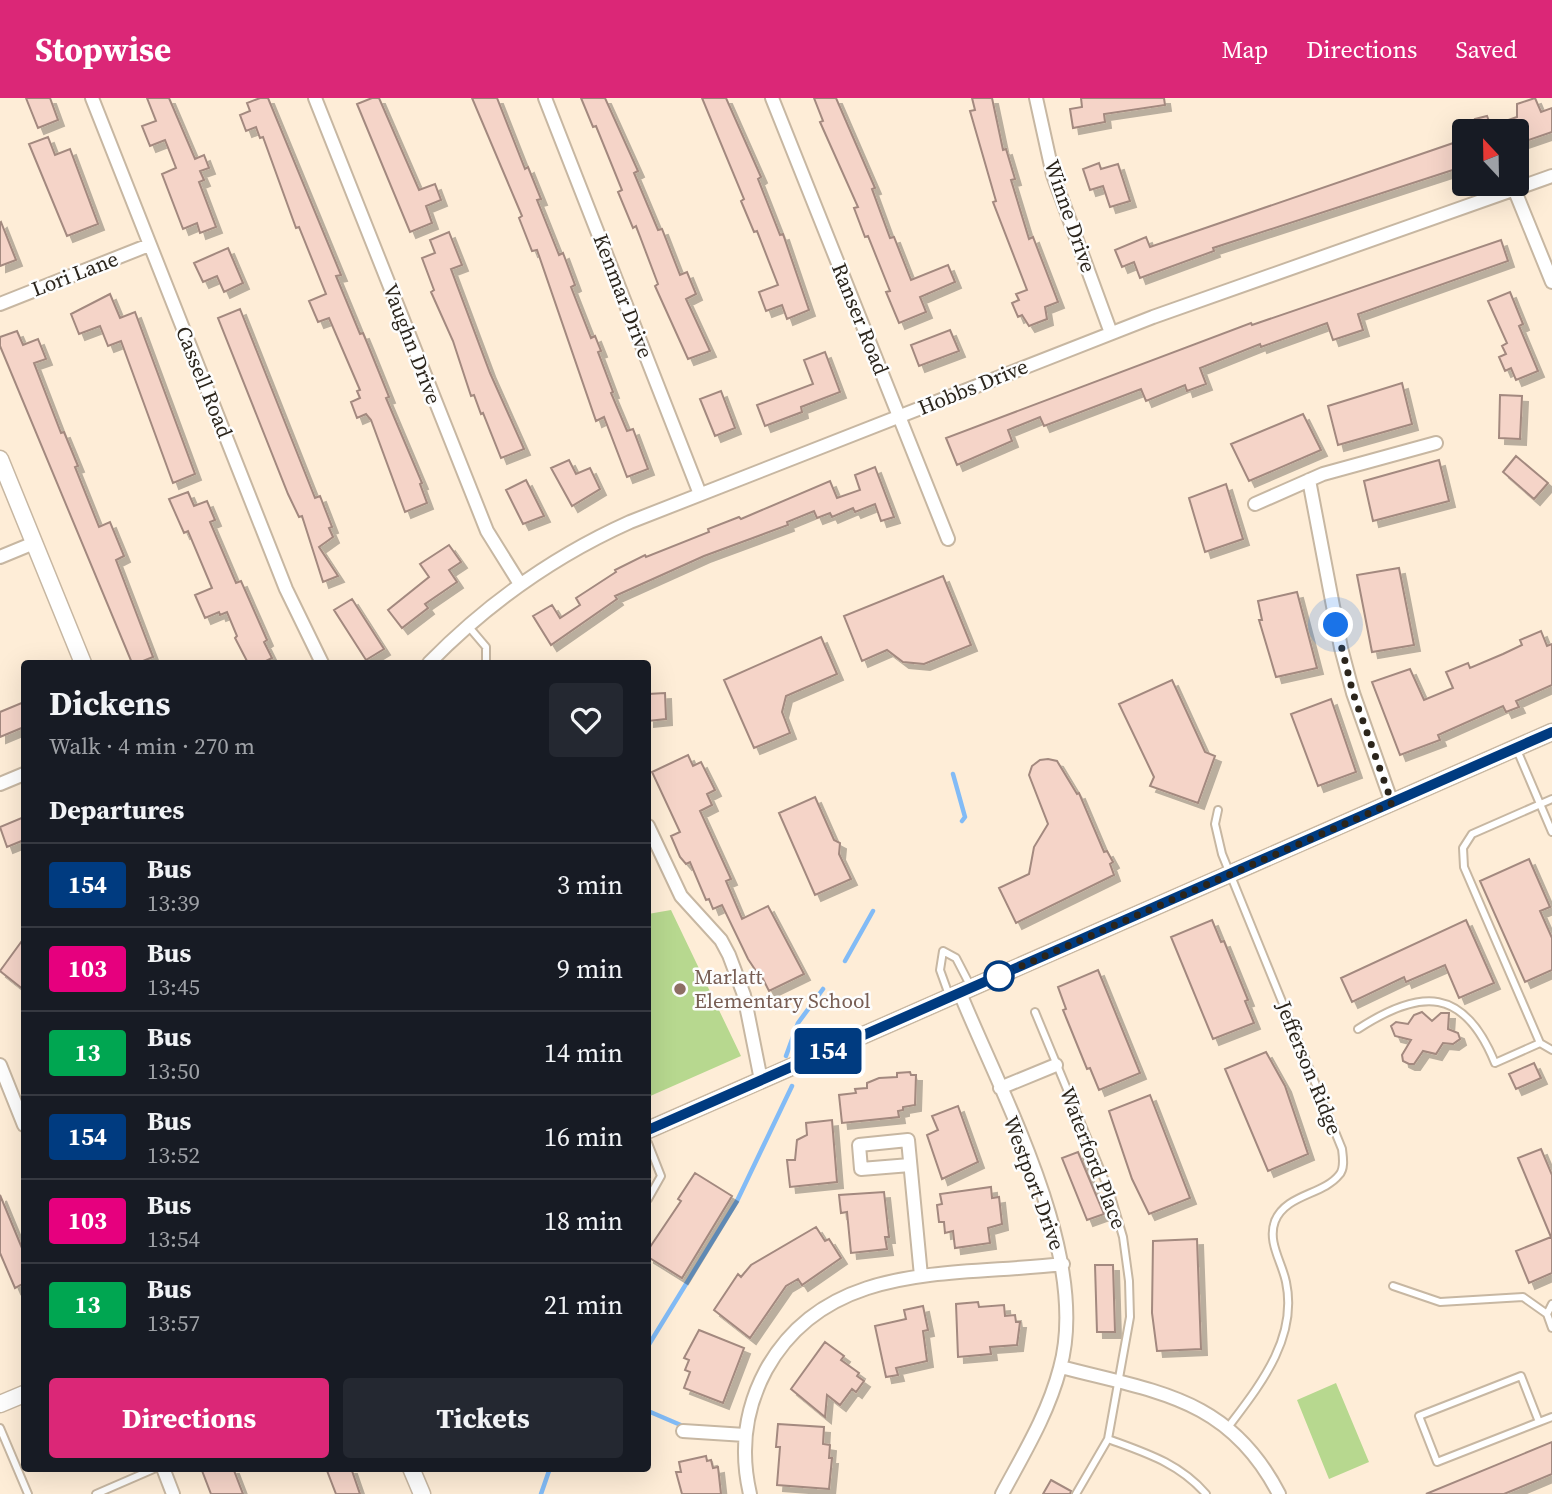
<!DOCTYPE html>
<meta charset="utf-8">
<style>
body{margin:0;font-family:"Source Serif 4",serif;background:#242831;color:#f1f3f6;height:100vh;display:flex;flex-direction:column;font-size:26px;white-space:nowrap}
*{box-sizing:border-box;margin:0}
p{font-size:23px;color:#9ea1a6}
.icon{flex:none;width:38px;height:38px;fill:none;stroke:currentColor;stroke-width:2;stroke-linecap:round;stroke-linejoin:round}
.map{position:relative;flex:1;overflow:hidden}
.details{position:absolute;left:21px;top:562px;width:630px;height:812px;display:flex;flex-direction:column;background:#171b24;border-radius:7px;box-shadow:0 7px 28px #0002}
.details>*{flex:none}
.badge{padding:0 14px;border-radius:5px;font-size:24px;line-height:46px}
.needle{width:46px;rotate:338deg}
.controls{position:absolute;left:1452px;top:21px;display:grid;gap:14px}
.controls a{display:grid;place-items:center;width:77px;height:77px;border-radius:7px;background:#171b24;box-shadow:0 7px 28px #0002;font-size:35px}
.you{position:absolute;width:35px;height:35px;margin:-18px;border:5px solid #fff;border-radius:50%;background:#1a73e8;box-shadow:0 0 0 10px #1a73e833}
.map>.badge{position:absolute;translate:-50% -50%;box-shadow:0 0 0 4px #fff}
h2{padding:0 28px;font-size:26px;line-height:63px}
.round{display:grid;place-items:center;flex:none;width:74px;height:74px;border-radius:7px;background:#242831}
.summary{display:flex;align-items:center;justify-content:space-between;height:119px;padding:0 28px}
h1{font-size:33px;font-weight:700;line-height:52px}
.cta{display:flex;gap:14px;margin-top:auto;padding:14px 28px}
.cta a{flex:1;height:80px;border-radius:7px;background:#db2777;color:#fff;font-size:28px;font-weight:700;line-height:80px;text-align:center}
.cta a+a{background:#242831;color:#f1f3f6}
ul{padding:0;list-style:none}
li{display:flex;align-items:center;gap:21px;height:84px;padding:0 28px;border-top:2px solid #363941}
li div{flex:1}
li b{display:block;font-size:26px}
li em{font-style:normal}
li .badge{min-width:77px;font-weight:700;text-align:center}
header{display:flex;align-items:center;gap:42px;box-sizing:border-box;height:98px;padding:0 35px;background:#db2777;color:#fff}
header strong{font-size:33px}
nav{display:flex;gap:38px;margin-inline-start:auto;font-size:24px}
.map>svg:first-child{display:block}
.green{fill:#b7d88f}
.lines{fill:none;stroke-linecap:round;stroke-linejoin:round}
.stream{stroke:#82bbf6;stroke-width:4.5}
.building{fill:#f5d4c8;stroke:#a3897f;stroke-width:2;filter:url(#shadow)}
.service-casing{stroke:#c7b7a2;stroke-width:10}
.minor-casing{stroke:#c7b7a2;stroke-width:16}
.tertiary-casing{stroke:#c7b7a2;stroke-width:19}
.service{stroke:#fff;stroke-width:6}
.minor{stroke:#fff;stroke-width:12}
.tertiary{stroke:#fff;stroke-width:16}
.line-casing{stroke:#fff;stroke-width:16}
.line{stroke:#003b80;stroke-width:10}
.walk{stroke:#2b251c;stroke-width:7;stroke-dasharray:0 12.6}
.stop-dot{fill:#fff;stroke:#003b80;stroke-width:3.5}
.education-dot{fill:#8d6e63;stroke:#fdfdfd;stroke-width:2.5}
.labels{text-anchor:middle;stroke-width:5;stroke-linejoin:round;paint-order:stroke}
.street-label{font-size:21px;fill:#2b251c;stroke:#fdfdfd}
.education-label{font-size:21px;fill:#785e54;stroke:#fdfdfd;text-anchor:start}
</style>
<header>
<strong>Stopwise</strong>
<nav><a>Map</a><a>Directions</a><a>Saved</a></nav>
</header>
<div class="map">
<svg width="1552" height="1396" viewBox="0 0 1552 1396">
<defs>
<filter id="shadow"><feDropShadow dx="6" dy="6" stdDeviation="0" flood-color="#0004"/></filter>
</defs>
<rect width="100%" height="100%" fill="#feedd7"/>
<path class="green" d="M671 812 741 958 648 999V816Z
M1336 1285 1369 1364 1329 1381 1297 1302Z"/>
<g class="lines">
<path class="stream" d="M953 676 965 719 962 723
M845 863 873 813
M786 958 798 925 823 891
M648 1248 737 1103 792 988
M648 1313 683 1328
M541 1396 550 1370"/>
</g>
<path class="building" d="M26 0H50L58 22 38 30Z
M147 0H169L195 61 204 57 209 70 200 73 204 82 199 84 216 129 200 135 197 125 183 131 162 76 176 70 165 42 150 48 142 28 156 23Z
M260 0H268L341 177 336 178 360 236 363 235 368 247 389 299 386 300 422 385 420 386 427 405 405 414 371 322 366 316 357 320 351 304 360 300 357 293 360 292 329 220 318 224 309 203 326 196 299 129 296 130 263 39 260 40 256 29 246 33 240 17 250 13 247 5Z
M372 0H379L419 92 435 86 441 102 426 108 432 125 410 134 357 6Z
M472 0H497L525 71 528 69 541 101 537 102 559 157 563 155 575 187 571 189 591 240 595 238 601 253 598 254 613 294 611 295 627 333 633 331 648 371 627 379 604 319 596 323 537 152 532 153 519 120 522 118Z
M581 0H605L638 73 634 75 658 132 662 131 680 177 687 174 696 196 686 201 710 253 688 261 655 188 658 186 636 128 633 130 618 94 622 92 596 28 593 29Z
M702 0H726L761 79 758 81 780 137 783 136 809 212 787 221 782 207 766 213 759 194 778 187 757 133 754 134 741 103 744 101Z
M814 0H836L875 90 872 91 890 140 894 139 911 182 948 167 955 184 920 199 926 214 899 225 886 194 890 193 868 138 865 139 854 110 858 109 820 24 823 23Z
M972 0H992L1003 52 1006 51 1015 81 1011 82 1029 141 1033 139 1058 204 1045 209 1047 221 1029 228 1022 217 1018 219 1012 205 1019 202 1016 196 1027 192 993 104 996 103 970 13 975 12Z
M1081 0H1164L1165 7 1104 16 1105 24 1073 30 1070 11 1082 9Z
M1535 0 1541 14 1552 10V34L1517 46V33H1479L1475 21 1487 18 1491 28 1517 19V6Z
M48 39 55 57 70 51 98 126 67 138 29 46Z
M1465 41V68L1213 150 1214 153 1140 180 1134 164 1122 169 1115 152 1146 139 1150 149Z
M1099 65 1101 71 1118 66 1130 103 1110 109 1103 88 1090 92 1083 71Z
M1 124 16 162 0 168V125Z
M449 134 462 167 451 171 490 275 524 351 501 360 483 315 481 316 474 297 471 298 453 243 431 194 434 192 422 160 435 155 430 142Z
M1501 142 1508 163 1358 216 1363 232 1333 242 1327 225 1261 249 1260 246 1200 270 1206 286 1187 293 1185 287 1146 303 1141 291 1044 328 1040 319 1008 332 1012 343 957 367 946 340 1251 225 1252 227Z
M228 150 243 185 224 194 217 178 203 184 194 165Z
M1510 194 1523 226 1519 228 1538 273 1516 282 1511 270 1505 273 1499 259 1506 256 1502 248 1507 245 1488 203Z
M110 196 120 220 135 214 195 376 173 385 121 243 108 248 100 228 79 236 71 216Z
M240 211 315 400 320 398 332 429 329 430 333 439 319 449 338 478 323 484 302 418 299 419 288 396 218 220Z
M950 232 959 253 919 268 911 247Z
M17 233 23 247 38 241 46 261 34 265 61 335 64 334 78 368 75 369 99 429 110 424 124 458 116 462 153 559 138 565H132L0 248V239Z
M825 254 840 294 801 309 802 314 765 328 757 307 813 286 804 262Z
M1402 285 1412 326 1338 347 1328 308Z
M721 293 735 330 715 338 700 301Z
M1500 297 1522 298 1520 341 1499 340Z
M1303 316 1321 352 1249 383 1231 346Z
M1516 358 1548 385 1534 401 1503 374Z
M569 362 576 376 590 370 600 391 572 408 551 370Z
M1439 362 1449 403 1373 423 1364 383Z
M875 369 894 419 881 423 875 406 855 414 853 410 832 419 830 415 817 420 814 413 787 424 788 427 704 458 615 498 617 501 551 547 533 518 552 507 560 520 580 507 576 500 616 474 615 472 645 457 646 459 709 434 708 431 739 419 741 421 830 383 837 400 860 392 855 377Z
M526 382 544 418 523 426 506 392Z
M1226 386 1243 441 1205 454 1189 400Z
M188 394 194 408 207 403 215 422 210 424 236 485 241 483 267 542 264 544 272 560 262 565H248L235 540 237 538 227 514 220 517 219 514 205 520 195 497 212 490 188 433 184 435 169 401Z
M449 447 461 464 449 472 457 484 425 506 428 510 402 530 388 512 429 479 420 466Z
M1399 470 1414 547 1372 554 1357 477Z
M943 478 971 547 924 566 903 564 887 552 862 563 844 518Z
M1297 494 1317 570 1276 579 1259 522H1262L1258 503Z
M352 501 384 551 366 562 334 512Z
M1541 533 1547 548 1552 546V587L1516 603 1519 609 1506 614 1503 608 1438 637 1440 642 1400 657 1372 584 1410 571 1424 602 1453 590 1446 574 1468 565 1470 570 1503 556 1522 547 1520 542Z
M821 539 837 576 786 598 782 614 790 635 754 650 724 582Z
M1172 582 1205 654 1215 658 1198 705 1150 688 1154 679 1119 606Z
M665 595 666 621 648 623V596Z
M1331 601 1356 674 1318 688 1291 616Z
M24 604V629L0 639V614Z
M688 657 693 668 701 664 715 692 707 696 712 707 700 713 731 781 726 783 742 821 768 808 804 876 769 893 760 875 758 876 748 861 722 807 713 811 709 801 706 802 690 764 686 766 680 759 671 738 680 734 652 674Z
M1048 661 1057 663 1077 696 1079 695 1104 754 1107 753 1113 764 1110 766 1114 777 1016 825 999 790 1029 776 1034 749 1048 726 1029 677 1032 668 1040 662Z
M815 699 834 742 840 745 839 756 851 781 815 797 779 715Z
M24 719V742L7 749 0 729Z
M1529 761 1550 809 1540 813 1552 840V872L1525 884 1480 783Z
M1212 822 1221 844 1224 843 1248 902 1245 903 1254 925 1213 941 1171 839Z
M1466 822 1494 885 1459 900 1445 867 1406 884 1404 879 1352 904 1341 880Z
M24 840V892L0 873Z
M1098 872 1140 975 1099 992 1090 970 1087 971 1063 912 1066 911 1058 889Z
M1422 914 1432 923 1441 915H1449L1448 931 1458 935 1460 941 1453 946 1443 945 1436 956 1423 953 1414 966H1409L1403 963 1402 957 1411 942 1395 938 1391 928 1396 924 1408 926 1414 917Z
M1266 954 1285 988 1308 1056 1268 1073 1225 971Z
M1534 965 1541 980 1516 991 1509 976Z
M910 974 911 977H916L915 1007 903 1009V1012L898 1013 899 1019 842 1025 839 997 856 995 855 991 867 990V985L879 980 897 979V975Z
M1150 997 1190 1100 1149 1116 1132 1081 1109 1013Z
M958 1008 978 1064 942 1081 927 1037 938 1032 932 1018Z
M832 1022 837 1084 790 1089 787 1062H795L797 1042 807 1037 806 1025Z
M1541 1051 1552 1077V1175L1529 1185 1516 1153 1551 1139 1518 1060Z
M1078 1054 1104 1116 1087 1122 1062 1060Z
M695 1075 732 1098 682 1180 648 1159V1152L681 1103 678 1101Z
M991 1089 992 1100 999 1099 1002 1126 988 1130 990 1145 955 1150 953 1133 945 1135 944 1124H939L937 1107 942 1106 940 1096Z
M884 1094 889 1139H885L887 1151 851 1155 847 1114 841 1115 839 1097Z
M0 1097 24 1155V1185L15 1190 0 1155Z
M816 1129 825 1143 829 1141 841 1160 802 1187 798 1181 786 1188 750 1240 714 1212 738 1176 741 1179 751 1167Z
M1197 1141 1201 1251 1157 1253 1152 1215 1153 1143Z
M1095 1167H1113L1115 1234H1097Z
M978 1204 979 1209 1004 1207 1005 1218 1015 1217 1016 1224H1020L1017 1247 990 1249 991 1256 958 1259 956 1206Z
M923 1208 928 1232 923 1233 927 1263 896 1270 898 1277 886 1279 875 1228 906 1221 904 1212Z
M699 1232 744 1250 723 1305 684 1290 690 1274 685 1272 689 1262 684 1260Z
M825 1244 844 1258 841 1262 859 1275 857 1278 864 1283 856 1294 852 1291 840 1307 827 1297 825 1319 791 1291Z
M778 1326 824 1329 823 1346 830 1347 829 1360H832L829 1391 777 1387 780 1349H776Z
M1552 1344V1376L1504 1396H1426Z
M706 1358 707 1363 711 1362 713 1370 718 1369 721 1396H682L676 1374H681L679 1364Z
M201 1370H233L243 1396H211Z
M326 1370H351L360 1396H336Z
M1051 1382 1071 1393 1070 1396H1043Z"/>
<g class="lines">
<defs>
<path id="service" d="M469 529 486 549V565
M1517 652 1552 734
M1218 712 1215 726 1222 756 1342 1051C1343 1059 1345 1071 1339 1077 1323 1097 1286 1096 1275 1123 1267 1144 1282 1164 1286 1184 1298 1240 1260 1287 1229 1328
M949 897 940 872 943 853 956 860 971 889
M1035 914 1110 1095 1123 1139 1129 1183 1130 1219 1108 1341 1076 1396
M1358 931C1421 890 1464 889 1495 965L1540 945 1464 769 1463 750 1472 736 1552 701
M1540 945 1552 952
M648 1045 661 1078 648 1101
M1393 1188 1440 1204 1523 1199 1547 1216
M1552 1206 1547 1216 1552 1230
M1521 1278 1539 1324 1437 1364 1419 1318Z
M1539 1324 1552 1319
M0 1330 28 1396
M1108 1341C1146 1355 1179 1365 1206 1396
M96 1396 156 1370"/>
<path id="minor" d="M92 0 286 491 322 565
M315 0 487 433 520 486
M545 0 700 396
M772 0 948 441
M1036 0 1053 77 1111 235
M1515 93 1552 184
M0 206 149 147
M1309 382 1341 550 1353 595 1392 705
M1255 406 1323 376 1436 345
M0 459 34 445
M429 565C487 506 554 458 630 424L1153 219 1552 78
M0 686 24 676
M648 728 681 798 721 842 729 857 744 897 761 982
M960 895C1002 998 1091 1159 1060 1270 1048 1316 1024 1355 1002 1396
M0 967 24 1027
M1000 990 1056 967
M910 1067 861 1071 859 1047 908 1042 921 1178
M1061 1269C1156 1294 1229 1299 1279 1396
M683 1333 745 1337
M163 1370 173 1396
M750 1396C740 1353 745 1311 766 1272 827 1161 956 1179 1063 1166"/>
<path id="tertiary" d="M0 361 83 565
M648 1032 1552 634
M0 1306 24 1296
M411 1370 422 1396"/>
</defs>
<use href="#service" class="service-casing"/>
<use href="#minor" class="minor-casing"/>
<use href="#tertiary" class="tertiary-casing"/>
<use href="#service" class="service"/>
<use href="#minor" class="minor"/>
<use href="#tertiary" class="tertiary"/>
</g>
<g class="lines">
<defs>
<path id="line" d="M648 1032 1552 634"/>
</defs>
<use href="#line" class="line-casing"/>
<use href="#line" class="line"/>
<path class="walk" d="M999 878 1392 705 1353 595 1336 527"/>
</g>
<circle class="stop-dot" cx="999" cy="878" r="14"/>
<circle class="education-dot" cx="680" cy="891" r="7"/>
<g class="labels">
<g class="street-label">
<text transform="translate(1070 118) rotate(71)" y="7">Winne Drive</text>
<text transform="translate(75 176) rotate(-21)" y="7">Lori Lane</text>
<text transform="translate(623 198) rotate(69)" y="7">Kenmar Drive</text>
<text transform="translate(860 221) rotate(68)" y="7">Ranser Road</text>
<text transform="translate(412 246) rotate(69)" y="7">Vaughn Drive</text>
<text transform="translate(204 284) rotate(68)" y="7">Cassell Road</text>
<text transform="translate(973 289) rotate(-22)" y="7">Hobbs Drive</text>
<text transform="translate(1309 970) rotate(68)" y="7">Jefferson Ridge</text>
<text transform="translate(1093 1060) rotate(69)" y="7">Waterford Place</text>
<text transform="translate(1034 1085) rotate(70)" y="7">Westport Drive</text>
</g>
<g class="education-label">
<text x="694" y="886">Marlatt<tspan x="694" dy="24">Elementary School</tspan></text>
</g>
</g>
</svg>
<div class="controls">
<a><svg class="needle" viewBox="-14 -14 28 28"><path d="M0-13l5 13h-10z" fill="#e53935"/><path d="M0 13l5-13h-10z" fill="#9ea1a6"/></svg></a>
</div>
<div class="you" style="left:1336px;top:527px"></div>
<b class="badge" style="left:828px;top:953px;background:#003b80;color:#fff">154</b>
<section class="details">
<div class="summary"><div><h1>Dickens</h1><p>Walk · 4 min · 270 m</p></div><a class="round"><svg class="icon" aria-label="heart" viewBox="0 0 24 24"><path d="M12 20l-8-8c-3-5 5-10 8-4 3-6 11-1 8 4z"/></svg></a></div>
<h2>Departures</h2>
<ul>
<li><span class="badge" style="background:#003b80;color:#fff">154</span><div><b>Bus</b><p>13:39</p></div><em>3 min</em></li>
<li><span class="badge" style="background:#e6007e;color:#fff">103</span><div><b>Bus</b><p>13:45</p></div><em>9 min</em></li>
<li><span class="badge" style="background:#00a651;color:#fff">13</span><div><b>Bus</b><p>13:50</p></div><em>14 min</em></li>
<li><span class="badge" style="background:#003b80;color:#fff">154</span><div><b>Bus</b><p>13:52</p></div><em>16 min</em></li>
<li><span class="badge" style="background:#e6007e;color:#fff">103</span><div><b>Bus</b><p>13:54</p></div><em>18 min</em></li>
<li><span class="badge" style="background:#00a651;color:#fff">13</span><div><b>Bus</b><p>13:57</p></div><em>21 min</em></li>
</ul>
<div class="cta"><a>Directions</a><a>Tickets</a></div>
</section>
</div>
